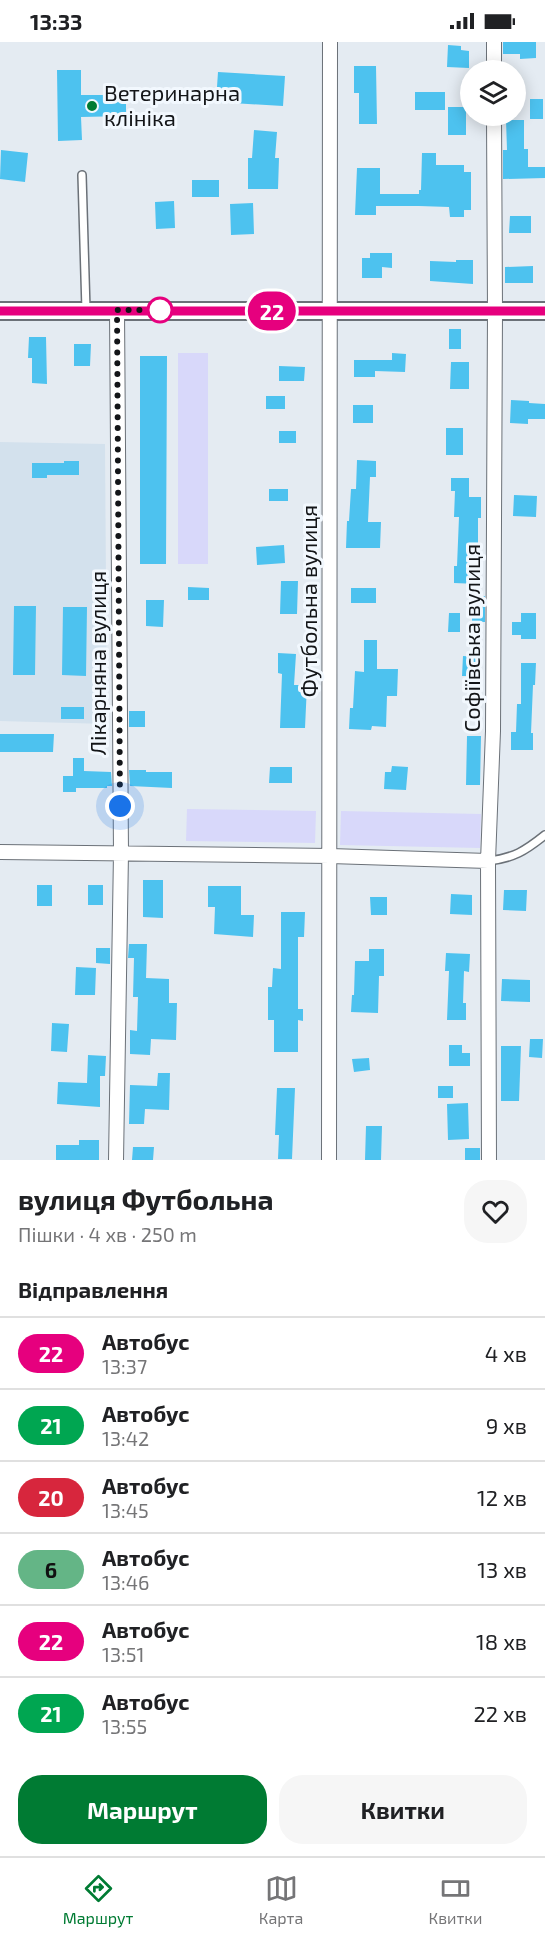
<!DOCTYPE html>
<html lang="uk">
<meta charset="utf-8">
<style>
body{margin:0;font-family:"Exo 2",sans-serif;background:#f6f6f6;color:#202124;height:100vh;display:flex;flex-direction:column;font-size:22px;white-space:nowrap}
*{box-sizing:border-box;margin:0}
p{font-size:20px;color:#757577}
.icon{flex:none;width:33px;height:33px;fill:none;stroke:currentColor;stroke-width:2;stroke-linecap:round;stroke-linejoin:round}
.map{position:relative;height:1118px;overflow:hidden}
.drawer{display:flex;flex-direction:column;background:#fff;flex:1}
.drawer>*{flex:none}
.badge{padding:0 12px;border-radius:20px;font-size:21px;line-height:39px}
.fabs{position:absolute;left:460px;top:18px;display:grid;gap:12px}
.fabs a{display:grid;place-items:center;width:66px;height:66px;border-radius:50%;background:#fff;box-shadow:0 3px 15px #0003;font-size:30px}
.you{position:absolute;width:30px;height:30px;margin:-15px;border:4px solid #fff;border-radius:50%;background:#1a73e8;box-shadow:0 0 0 9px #1a73e833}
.map>.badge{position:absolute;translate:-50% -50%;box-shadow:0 0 0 3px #fff}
h2{padding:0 18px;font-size:22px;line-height:54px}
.round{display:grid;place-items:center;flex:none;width:63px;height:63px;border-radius:24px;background:#f6f6f6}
.head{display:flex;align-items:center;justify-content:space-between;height:102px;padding:0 18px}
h1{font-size:28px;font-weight:700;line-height:45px}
.action{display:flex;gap:12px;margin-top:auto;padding:12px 18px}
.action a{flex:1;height:69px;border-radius:24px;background:#007b33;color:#fff;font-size:24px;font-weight:700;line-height:69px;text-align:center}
.action a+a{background:#f6f6f6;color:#202124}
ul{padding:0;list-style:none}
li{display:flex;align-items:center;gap:18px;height:72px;padding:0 18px;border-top:2px solid #e0e0e0}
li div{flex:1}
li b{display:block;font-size:22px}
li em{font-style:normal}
li .badge{min-width:66px;font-weight:700;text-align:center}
.status{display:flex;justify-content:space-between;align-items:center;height:42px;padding:0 30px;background:#fff;direction:ltr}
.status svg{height:16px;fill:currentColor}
.menu{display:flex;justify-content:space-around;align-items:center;height:84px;border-top:2px solid #e0e0e0;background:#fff;font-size:16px;color:#757577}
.menu a{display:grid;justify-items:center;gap:3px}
.menu .current{color:#007b33}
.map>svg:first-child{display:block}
.built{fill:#d3e1ed}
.green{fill:#d8d8fa}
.building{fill:#4dc2ef}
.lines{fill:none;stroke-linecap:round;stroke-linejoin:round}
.service-casing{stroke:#6b7178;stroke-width:10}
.minor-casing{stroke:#6b7178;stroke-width:16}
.tertiary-casing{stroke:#6b7178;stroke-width:20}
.service{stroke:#fff;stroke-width:7}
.minor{stroke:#fff;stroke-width:14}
.tertiary{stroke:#fff;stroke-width:16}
.line-casing{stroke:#fff;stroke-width:14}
.line{stroke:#e6007e;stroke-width:9}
.walk{stroke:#131518;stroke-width:6;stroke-dasharray:0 10.8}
.poi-dot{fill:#007b33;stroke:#f2f8fe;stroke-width:2}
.stop-dot{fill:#fff;stroke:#e6007e;stroke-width:3}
.labels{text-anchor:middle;stroke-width:6;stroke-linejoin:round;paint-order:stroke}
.poi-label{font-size:22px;fill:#131518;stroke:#f2f8fe;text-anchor:start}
.street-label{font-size:22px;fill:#131518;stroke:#f2f8fe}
</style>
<div class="status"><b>13:33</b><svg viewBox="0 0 49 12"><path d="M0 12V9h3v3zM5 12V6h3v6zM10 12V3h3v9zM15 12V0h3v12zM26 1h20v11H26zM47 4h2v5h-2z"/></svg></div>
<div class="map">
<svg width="545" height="1118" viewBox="0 0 545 1118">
<rect width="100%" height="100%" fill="#e4ebf2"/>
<path class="built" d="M0 400 105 402 107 682 0 679Z"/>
<path class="green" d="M178 311H208V522H178Z
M187 767 316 769 315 801 186 799Z
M341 769 481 772 480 806 340 803Z"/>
<path class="building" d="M503 0H536V16L520 17V12H503Z
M448 3 461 4V8L469 9V26L447 25Z
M354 24H376L377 82H359V51H354Z
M57 28H81V53H126V74L81 75 82 98 58 99Z
M218 30 285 34 283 64 216 60Z
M415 50H445V68H415Z
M530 57H543V77H530Z
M448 65H466V93H448Z
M506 78H524V107H528V125H545V136L503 137V108H507Z
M254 88 277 90 275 116H279L278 147H248V116H252Z
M1 108 28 111 25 140 0 137Z
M422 111H436V123H464V130H471V168H464V175H450L449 165 419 164H376V173H355L357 126H380V152H419V148H421Z
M192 138H219V155H192Z
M174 159 175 186 156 187 155 160Z
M253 161 254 192 231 193 230 162Z
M510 174H531V191H509Z
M370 211H392V226L382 225V236H362V216H370Z
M456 218H473V242L430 239V219L456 220Z
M533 224V241H505V225Z
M449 287H461V307H449Z
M29 295H46L47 342 32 341V316H28Z
M74 302H91L90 324H74Z
M392 311 406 312 405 330 375 329V335H354V318H392Z
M140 314H167L166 522H140Z
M451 320H469V347H450Z
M279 324 305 325 304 339H279Z
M266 354H285V367H266Z
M511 358 529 359V361L545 362V377H528V382L510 381Z
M353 363H373V381H353Z
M446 386H463V413H446Z
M279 389H296V401H279Z
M357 418 376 419V435H370L368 480H381L380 506H346L347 479H349L351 447H356Z
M64 419H79V433H47V436H32V421H64Z
M451 436H469V455H481V476H478V542L454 541V524H457L459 475H454L455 449H451Z
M269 447H288V459H269Z
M514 453 537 454 536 475 513 474Z
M284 503 285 521 257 523 256 505Z
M281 539H298L297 572H280Z
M188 545 209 546V558H188Z
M351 546H376V561H351Z
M472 554H485V580H472Z
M146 558H164L163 585 146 584Z
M14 564H36L35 633H13Z
M63 565H87L86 634 62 633Z
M449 571H460V590H448Z
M521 571H536V597H521V593H512V580H521Z
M364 598H377V627H398L397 654H387L386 685 372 684 371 688 349 687 350 666H353L355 629 364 630Z
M278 611 296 612 294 643H307L305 686H280L282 632 278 631Z
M463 614 477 615V634H462Z
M521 621H536L535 643H533L531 691H533V708H511V690H516L517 662H521Z
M61 665H84V677H61Z
M129 669H145V685H129Z
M0 692H54L53 710H0Z
M467 694H481L480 743H466Z
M73 716H84V729L111 730 112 744H107V746H76V750H63V734H73Z
M392 724 408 725 406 748 384 747 385 730H391Z
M270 725H292V741H269Z
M129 728H146V730H172V746L130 744Z
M143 838H163V876L143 875Z
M37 843H52V864H37Z
M88 843H103V863H88Z
M208 844H241V873H254L253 895 214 892 215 865H208Z
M504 848H527L526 869 503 868Z
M451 852 472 853V873L450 872Z
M370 855H387V873H371Z
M281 870H305L304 895H298V967H303V979L298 978V1010H274V978H268V945H272L273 926 281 927Z
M129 902H147L146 936 169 937V961H177L176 998 151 997 150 1013 130 1012V988L137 989 138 955H133L134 916H128Z
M96 906H110V922L96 921Z
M369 907H384V934H379L378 971 351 970 352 953H354L355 919H369Z
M446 911 470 912 469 930 464 929 463 961H466V978H447L449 929H445Z
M76 925 96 926 95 953H75Z
M502 937 530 938V960L501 959Z
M52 981 69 982 67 1010 51 1009Z
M530 997H543L542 1016 529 1015Z
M449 1003H462V1011H470V1024H449Z
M501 1004H521L519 1059H501Z
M88 1013 106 1014 105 1034H100V1065L57 1062 58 1040 87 1041Z
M369 1016 370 1028 354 1030 352 1017Z
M158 1031H170L169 1068 145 1067 144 1082H129L130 1043 157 1044Z
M438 1044H453V1056H438Z
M277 1046H295L292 1117H278L279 1093H275Z
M468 1061 469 1097 448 1098 447 1062Z
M366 1084H382L381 1118H365Z
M79 1098H99V1118H56V1103H79Z
M133 1105H154L153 1118H132Z
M465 1106H480V1118H465Z"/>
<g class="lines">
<defs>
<path id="service" d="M82 133 86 268
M488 819C514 816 525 809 545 793"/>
<path id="minor" d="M494 0V28
M0 810 330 814 488 819
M116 1118 121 811 117 268
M329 1118 330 0
M489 1118 488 819 493 689 495 269 494 74"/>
<path id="tertiary" d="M0 269H545"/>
</defs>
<use href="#service" class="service-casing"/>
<use href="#minor" class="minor-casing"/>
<use href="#tertiary" class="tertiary-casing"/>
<use href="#service" class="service"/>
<use href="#minor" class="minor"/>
<use href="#tertiary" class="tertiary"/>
</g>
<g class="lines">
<defs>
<path id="line" d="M0 269H545"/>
</defs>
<use href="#line" class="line-casing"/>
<use href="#line" class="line"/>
<path class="walk" d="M120 764 117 268H165H160"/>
</g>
<circle class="poi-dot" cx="92" cy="64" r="6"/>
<circle class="stop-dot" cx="160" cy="268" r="12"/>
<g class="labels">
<g class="poi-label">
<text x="104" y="59">Ветеринарна<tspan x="104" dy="25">клініка</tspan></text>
</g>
<g class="street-label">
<text transform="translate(309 559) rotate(-90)" y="8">Футбольна вулиця</text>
<text transform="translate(472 596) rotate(-90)" y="8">Софіївська вулиця</text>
<text transform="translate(98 621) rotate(-90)" y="8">Лікарняна вулиця</text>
</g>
</g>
</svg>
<div class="fabs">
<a><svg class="icon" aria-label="layers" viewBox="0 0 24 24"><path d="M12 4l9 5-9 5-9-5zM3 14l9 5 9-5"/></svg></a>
</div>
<div class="you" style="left:120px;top:764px"></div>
<b class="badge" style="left:272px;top:269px;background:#e6007e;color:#fff">22</b>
</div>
<section class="drawer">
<div class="head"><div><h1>вулиця Футбольна</h1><p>Пішки · 4 хв · 250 m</p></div><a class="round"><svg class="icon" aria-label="heart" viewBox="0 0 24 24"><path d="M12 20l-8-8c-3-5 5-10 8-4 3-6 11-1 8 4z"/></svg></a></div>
<h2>Відправлення</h2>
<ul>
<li><span class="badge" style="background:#e6007e;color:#fff">22</span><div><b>Автобус</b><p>13:37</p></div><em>4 хв</em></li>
<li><span class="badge" style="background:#00a651;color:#fff">21</span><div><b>Автобус</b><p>13:42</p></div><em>9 хв</em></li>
<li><span class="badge" style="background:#d7263d;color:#fff">20</span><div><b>Автобус</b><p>13:45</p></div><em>12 хв</em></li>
<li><span class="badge" style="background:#64b586;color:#111">6</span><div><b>Автобус</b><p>13:46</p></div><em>13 хв</em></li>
<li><span class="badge" style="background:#e6007e;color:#fff">22</span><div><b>Автобус</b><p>13:51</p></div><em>18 хв</em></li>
<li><span class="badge" style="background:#00a651;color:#fff">21</span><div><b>Автобус</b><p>13:55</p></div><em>22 хв</em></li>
</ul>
<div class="action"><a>Маршрут</a><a>Квитки</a></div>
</section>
<nav class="menu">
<a class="current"><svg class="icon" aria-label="directions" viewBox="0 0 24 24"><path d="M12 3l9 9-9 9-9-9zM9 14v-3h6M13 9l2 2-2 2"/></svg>Маршрут</a>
<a><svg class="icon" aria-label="map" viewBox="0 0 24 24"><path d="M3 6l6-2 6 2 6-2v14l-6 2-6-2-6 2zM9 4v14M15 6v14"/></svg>Карта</a>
<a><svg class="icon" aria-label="tickets" viewBox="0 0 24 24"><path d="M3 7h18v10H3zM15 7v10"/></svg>Квитки</a>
</nav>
